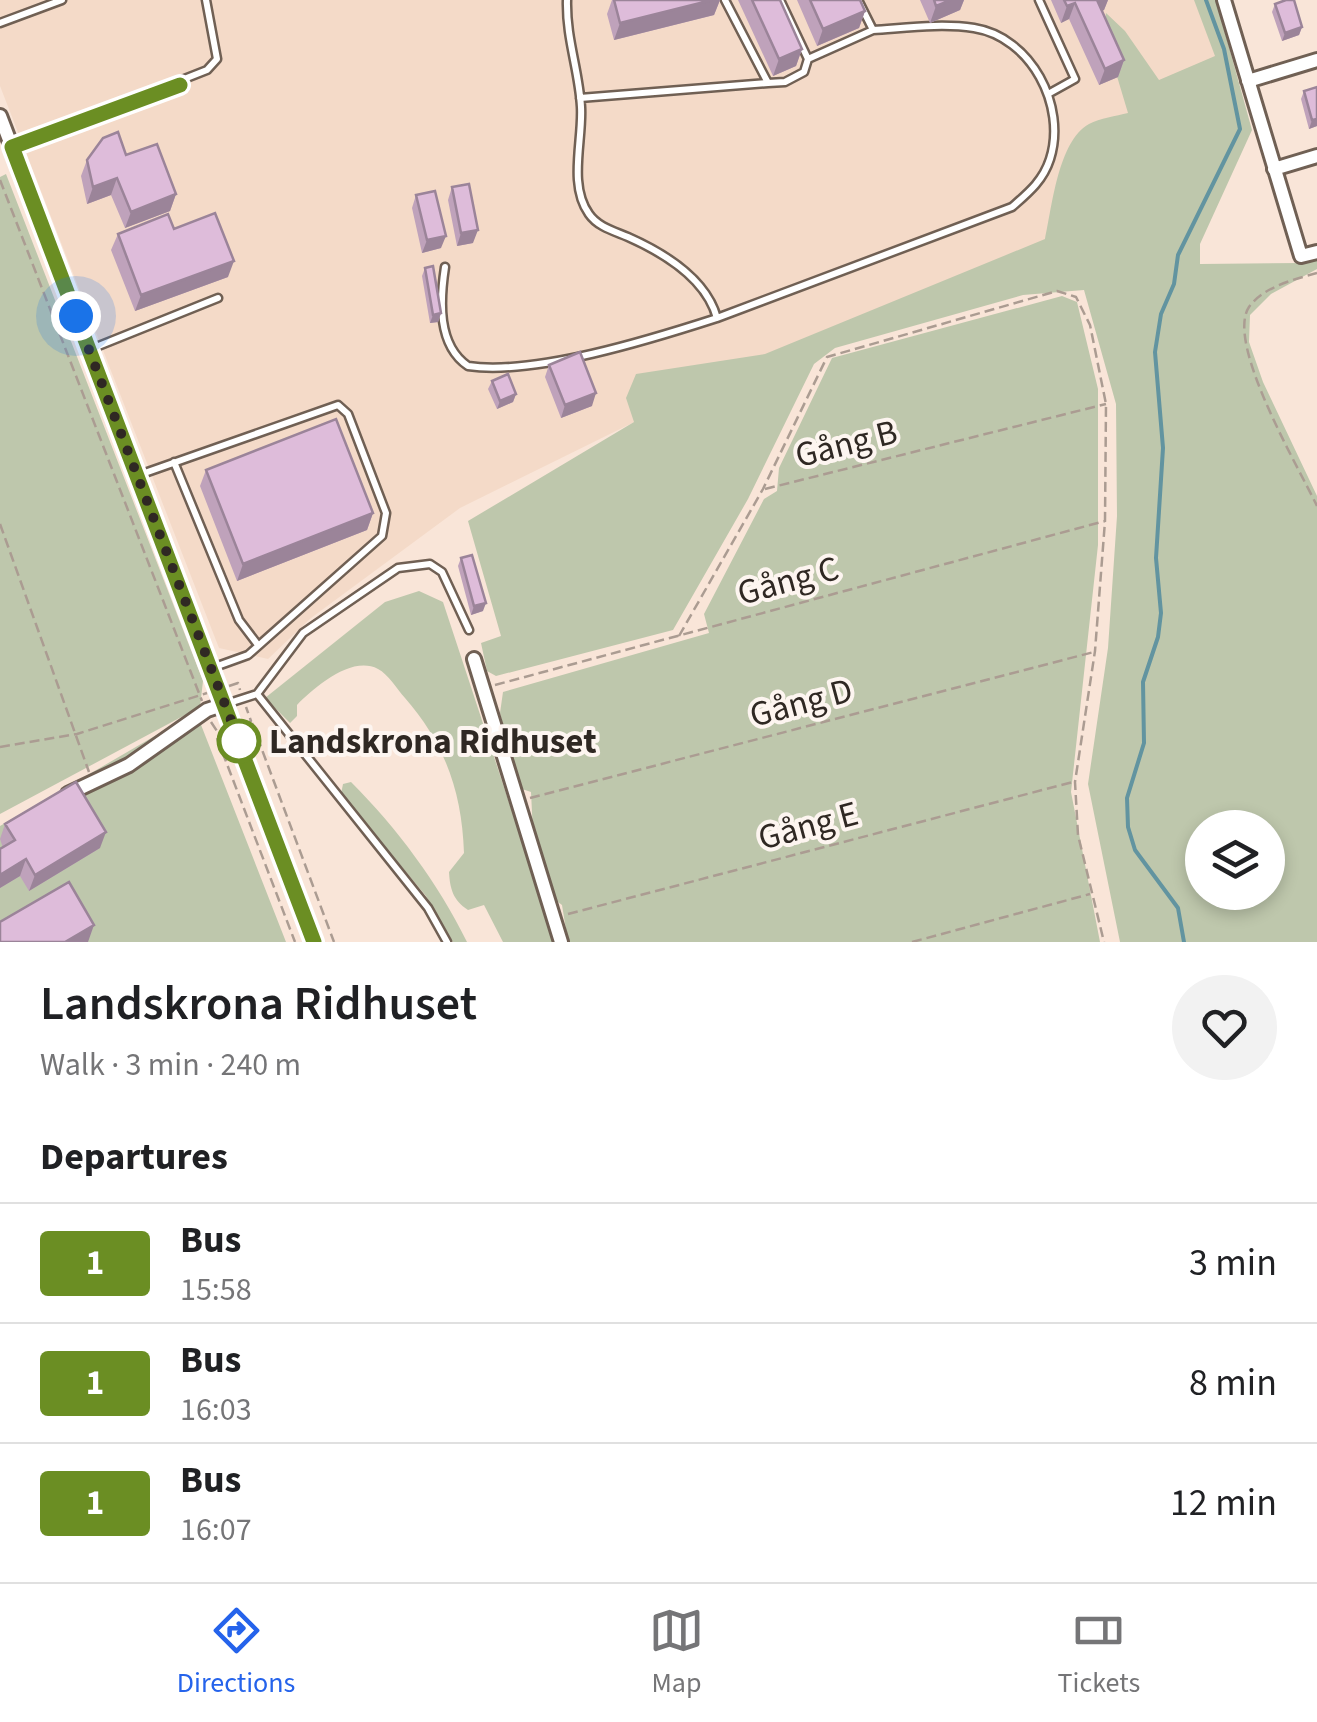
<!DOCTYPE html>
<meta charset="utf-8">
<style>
body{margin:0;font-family:"Source Sans 3",sans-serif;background:#f2f2f2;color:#202124;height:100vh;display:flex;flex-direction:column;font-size:38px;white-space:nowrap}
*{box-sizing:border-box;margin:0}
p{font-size:32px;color:#757577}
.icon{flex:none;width:55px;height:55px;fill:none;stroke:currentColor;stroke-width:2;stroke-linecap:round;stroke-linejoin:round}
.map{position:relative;height:942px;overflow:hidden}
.details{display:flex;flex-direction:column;background:#fff;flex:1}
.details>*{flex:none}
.badge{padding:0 20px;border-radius:8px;font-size:35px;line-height:65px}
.tools{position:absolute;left:1185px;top:810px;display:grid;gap:20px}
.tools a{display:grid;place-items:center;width:100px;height:100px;border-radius:50%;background:#fff;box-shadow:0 5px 15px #0003;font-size:50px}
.you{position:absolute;width:50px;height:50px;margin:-25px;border:8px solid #fff;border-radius:50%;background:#1a73e8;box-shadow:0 0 0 15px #1a73e833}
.map>.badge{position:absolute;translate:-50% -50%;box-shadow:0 0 0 5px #fff}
h2{padding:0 40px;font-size:38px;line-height:90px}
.round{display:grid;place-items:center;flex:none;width:105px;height:105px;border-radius:52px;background:#f2f2f2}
.summary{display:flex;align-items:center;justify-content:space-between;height:170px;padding:0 40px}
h1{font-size:48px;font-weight:600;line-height:75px}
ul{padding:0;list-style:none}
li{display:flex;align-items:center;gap:30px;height:120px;padding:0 40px;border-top:2px solid #e0e0e0}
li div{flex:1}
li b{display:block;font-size:38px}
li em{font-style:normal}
li .badge{min-width:110px;font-weight:700;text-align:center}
.dock{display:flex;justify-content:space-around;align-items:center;height:140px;border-top:2px solid #e0e0e0;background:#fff;font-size:28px;color:#757577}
.dock a{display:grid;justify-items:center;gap:5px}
.dock .selected{color:#2563eb}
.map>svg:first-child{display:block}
.built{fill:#f4dac8}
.green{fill:#bec7ac;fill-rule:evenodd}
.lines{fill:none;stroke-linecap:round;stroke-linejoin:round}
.stream{stroke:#6294a0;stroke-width:4}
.service-casing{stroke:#706054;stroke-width:11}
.minor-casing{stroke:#706054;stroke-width:18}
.path{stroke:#ab9c92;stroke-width:2.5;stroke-dasharray:10 5;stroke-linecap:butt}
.service{stroke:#fff;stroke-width:6}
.minor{stroke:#fff;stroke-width:12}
.wall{fill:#bfa2bb}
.shaded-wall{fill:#9b8499}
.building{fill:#debcda;stroke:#9b8499;stroke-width:2.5}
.line-casing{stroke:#fff;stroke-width:22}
.line{stroke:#6b8e23;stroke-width:15}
.walk{stroke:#2f2823;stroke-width:10;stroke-dasharray:0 18}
.stop-dot{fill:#fff;stroke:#6b8e23;stroke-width:5}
.labels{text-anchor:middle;stroke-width:8;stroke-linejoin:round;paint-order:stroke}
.street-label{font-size:35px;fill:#2f2823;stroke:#fdf5f0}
.stop-label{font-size:35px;font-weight:bold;fill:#2f2823;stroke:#fdf5f0;text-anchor:start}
</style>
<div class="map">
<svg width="1317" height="942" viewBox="0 0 1317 942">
<rect width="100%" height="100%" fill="#f9e5d8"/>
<path class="built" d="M0 0H1214L1237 79 1047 240 756 362 460 508 311 618 268 659 219 648 0 86Z"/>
<path class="green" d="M1194 0H1216L1252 130 1200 244V264L1301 263 1317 258V269L1271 294 1250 315 1249 342 1263 382 1317 496V942H1120L1088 784 1108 648 1117 516 1116 404 1084 290 1023 295 835 348 814 364 748 499 673 630 496 676 487 671 481 643 501 636 468 521 634 422 626 398 636 374 765 354 1045 239C1052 208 1058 141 1089 124 1100 118 1116 116 1128 113L1104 33 1106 13 1125 31 1159 80 1215 56ZM1202 828H1268V892H1202Z
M6 174 203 681 200 707 0 814V177Z
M1062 296 1077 302 1098 389V545L1071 792 1100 942H568L562 905 554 899 533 833 531 792 519 788 500 713 503 692 709 633 704 614 764 499 777 491 779 468 832 358Z
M419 591 443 602 555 942H503L484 905 468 910C453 900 450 889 449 872L464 853C462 792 445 744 405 698 397 689 388 674 378 669 351 655 314 688 297 705V716L290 723 265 698 385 602Z
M196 712 286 942H0V826Z
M351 782C397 828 438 883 467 942H453L426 896 341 794 343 784Z"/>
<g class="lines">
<path class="stream" d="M1184 942 1178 908 1135 850 1128 827 1127 798 1144 743 1143 682 1158 637 1161 613 1156 558 1163 448 1155 352 1161 314 1174 284 1178 255 1240 129 1224 49 1206 0"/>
<defs>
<path id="service" d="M725 0 768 83 785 82 804 72 808 59 873 30 858 0
M780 0 808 59
M1039 0 1075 79 1048 94
M0 23 62 0
M580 98 768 83
M14 146 207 70 217 59 206 0
M445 267C440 300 437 345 468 366 534 376 652 339 717 318 706 278 664 253 628 237 614 231 598 227 589 214 568 185 583 140 581 107 579 70 566 39 567 0
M717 318 1012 207C1028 193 1043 181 1050 159 1067 106 1031 37 974 28 941 23 905 28 873 30
M91 349 218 298
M174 462 239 620 258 645
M139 475 338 405 348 414 386 513 382 536 248 655 212 668
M257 694 303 633 398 568 430 564 442 572 469 630
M226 704 257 694 428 908 447 942"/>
<path id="minor" d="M1224 0 1301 256 1317 252
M1248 81 1317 60
M0 116 314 942
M1274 169 1317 156
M474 659 561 942
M68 794 129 765 207 710 225 704"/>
</defs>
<use href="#service" class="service-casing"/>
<use href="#minor" class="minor-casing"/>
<path class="path" d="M0 180 202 701
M1317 273C1295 279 1263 287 1249 307 1225 343 1299 468 1317 506
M765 489 1106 404
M0 524 89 772
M679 636 763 489 827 357 1057 291 1076 297 1090 325 1106 404 1105 521 1095 651 1075 782 1078 835 1104 942
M495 685 1105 521
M229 686 238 683 240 690
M211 722 219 734
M252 723 334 942
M245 724 251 721 246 707
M217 738 295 942
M0 747 77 734 207 693
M530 798 1094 652
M568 914 1073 782
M912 942 1090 894"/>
<use href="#service" class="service"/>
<use href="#minor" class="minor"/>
</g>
<path class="wall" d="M612 0H720L714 15 614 40 607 14Z
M738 0H780L802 49 796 66 773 76Z
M797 0H860L865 11 859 28 817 46Z
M920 0H964L960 10 930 23Z
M1051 0H1108L1104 10 1102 11 1124 60 1118 77 1099 85 1069 19 1061 23Z
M1275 4 1302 27 1299 35 1282 41 1272 12Z
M1317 87V126L1309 129 1301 99 1304 91Z
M87 160 176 194 170 211 125 228 111 195 87 204 81 176Z
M452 187 473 243 457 246 448 200Z
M416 195 441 248 422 253 412 208Z
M174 229 228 277 135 311 111 250 118 234Z
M425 268 441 313 438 322 430 323 422 276Z
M549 365 592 406 561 418 545 377Z
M492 381 516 394 513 402 497 409 488 389Z
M206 470 373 513 367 530 237 581 200 486Z
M461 558 483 611 471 615 458 566Z
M5 824 100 848 29 891 20 876 0 888V849L3 848 0 839Z"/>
<path class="shaded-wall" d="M712 0H720L714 15 614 40 620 23Z
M951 0H964L960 10 930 23 936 6Z
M1096 0H1108L1104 10 1090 16Z
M1075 3 1069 19 1061 23 1067 6Z
M865 11 859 28 817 46 823 29Z
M1302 27 1299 35 1282 41 1285 33Z
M802 49 796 66 773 76 779 59Z
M1124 60 1118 77 1099 85 1105 69Z
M1317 119V126L1309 129 1312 120Z
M117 178 111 195 87 204 93 187Z
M176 194 170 211 125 228 131 212Z
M478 230 473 243 457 246 461 233Z
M446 236 441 248 422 253 427 240Z
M234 261 228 277 135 311 141 295Z
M441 313 438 322 430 323 433 315Z
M596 393 592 406 561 418 565 405Z
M516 394 513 402 497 409 500 401Z
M373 513 367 530 237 581 243 564Z
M486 603 483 611 471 615 474 606Z
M106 832 100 848 29 891 35 875Z
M26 859 20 876 0 888V875Z
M94 925 88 942H65Z"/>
<path class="building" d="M614 0H712L620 23Z
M752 0H780L802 49 779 59Z
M810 0H860L865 11 823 29Z
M934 0H951L936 6Z
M1064 0H1097L1124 60 1105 69 1075 3 1067 6Z
M1286 0H1294L1302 27 1285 33 1275 4Z
M1317 87V119L1312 120 1304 91Z
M118 132 126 155 157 144 176 194 131 212 117 178 93 187 87 160 103 138Z
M469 184 478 230 461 233 452 187Z
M435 191 446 236 427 240 416 195Z
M215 213 234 261 141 295 118 234 168 214 174 229Z
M433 266 441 313 433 315 425 268Z
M580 352 596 393 565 405 549 365Z
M508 374 516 394 500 401 492 381Z
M336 419 373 513 243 564 206 470Z
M472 555 486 603 474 606 461 558Z
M76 782 106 832 35 875 26 859 0 875V849L15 840 5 824Z
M69 882 94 925 65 942H0V922Z"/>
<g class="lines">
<defs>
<path id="line" d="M180 85 12 147 314 942"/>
</defs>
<use href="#line" class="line-casing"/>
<use href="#line" class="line"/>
<path class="walk" d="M76 316 239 741"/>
</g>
<circle class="stop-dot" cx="239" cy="741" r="20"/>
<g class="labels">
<g class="street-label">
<text transform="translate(846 443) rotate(-14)" y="12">Gång B</text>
<text transform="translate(788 580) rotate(-15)" y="12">Gång C</text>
<text transform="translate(801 702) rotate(-15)" y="12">Gång D</text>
<text transform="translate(808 825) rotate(-15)" y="12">Gång E</text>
</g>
<g class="stop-label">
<text x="269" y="753">Landskrona Ridhuset</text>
</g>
</g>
</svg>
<div class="tools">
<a><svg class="icon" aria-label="layers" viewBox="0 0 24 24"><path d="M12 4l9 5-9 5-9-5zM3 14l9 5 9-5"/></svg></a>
</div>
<div class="you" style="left:76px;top:316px"></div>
</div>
<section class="details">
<div class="summary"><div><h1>Landskrona Ridhuset</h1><p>Walk · 3 min · 240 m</p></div><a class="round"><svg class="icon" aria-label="heart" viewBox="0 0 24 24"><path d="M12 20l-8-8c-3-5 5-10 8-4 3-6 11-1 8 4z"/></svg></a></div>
<h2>Departures</h2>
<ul>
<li><span class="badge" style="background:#6b8e23;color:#fff">1</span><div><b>Bus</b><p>15:58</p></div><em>3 min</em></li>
<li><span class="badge" style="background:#6b8e23;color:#fff">1</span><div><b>Bus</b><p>16:03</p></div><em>8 min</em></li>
<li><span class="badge" style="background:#6b8e23;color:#fff">1</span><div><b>Bus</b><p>16:07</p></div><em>12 min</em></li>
</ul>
</section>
<nav class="dock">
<a class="selected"><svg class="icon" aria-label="directions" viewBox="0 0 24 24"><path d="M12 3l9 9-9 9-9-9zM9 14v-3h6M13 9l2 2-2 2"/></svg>Directions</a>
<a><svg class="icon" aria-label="map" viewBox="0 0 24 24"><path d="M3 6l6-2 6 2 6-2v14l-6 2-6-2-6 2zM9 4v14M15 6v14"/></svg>Map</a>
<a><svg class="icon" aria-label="tickets" viewBox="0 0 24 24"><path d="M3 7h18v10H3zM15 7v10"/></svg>Tickets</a>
</nav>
